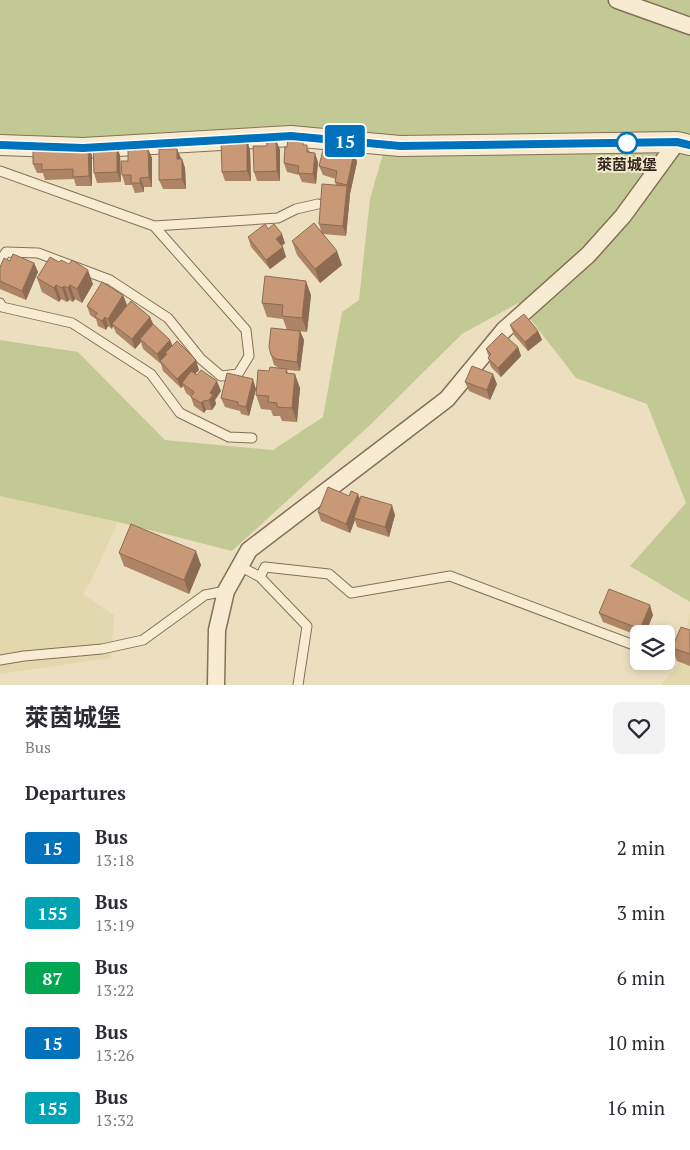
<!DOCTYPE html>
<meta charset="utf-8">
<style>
body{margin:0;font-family:"PT Serif","Noto Sans TC",serif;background:#f2f2f3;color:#2b2b33;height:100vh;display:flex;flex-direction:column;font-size:19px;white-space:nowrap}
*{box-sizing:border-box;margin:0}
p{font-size:16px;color:#7c7c81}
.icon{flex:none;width:28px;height:28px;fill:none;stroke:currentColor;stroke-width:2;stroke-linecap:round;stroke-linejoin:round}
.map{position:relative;height:685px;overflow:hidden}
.drawer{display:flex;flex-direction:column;background:#fff;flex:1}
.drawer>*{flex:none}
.badge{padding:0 10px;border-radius:4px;font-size:18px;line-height:32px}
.buttons{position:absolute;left:630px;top:625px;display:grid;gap:10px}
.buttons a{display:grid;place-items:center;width:45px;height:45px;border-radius:8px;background:#fff;box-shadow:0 2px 8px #0003;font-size:25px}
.map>.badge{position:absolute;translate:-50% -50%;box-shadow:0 0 0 2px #fff}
h2{padding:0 25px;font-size:19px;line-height:45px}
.round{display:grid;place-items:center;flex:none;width:52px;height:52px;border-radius:8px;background:#f2f2f3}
.head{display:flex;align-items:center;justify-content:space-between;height:85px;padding:0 25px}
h1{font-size:24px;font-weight:700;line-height:38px}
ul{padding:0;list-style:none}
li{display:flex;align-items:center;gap:15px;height:65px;padding:0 25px}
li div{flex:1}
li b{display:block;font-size:19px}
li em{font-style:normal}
li .badge{min-width:55px;font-weight:700;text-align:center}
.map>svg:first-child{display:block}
.farmland{fill:#e1d9ad}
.green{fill:#c3c994}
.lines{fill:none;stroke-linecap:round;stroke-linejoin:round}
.service-casing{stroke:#847059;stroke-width:11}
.minor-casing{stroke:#847059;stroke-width:19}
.tertiary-casing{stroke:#847059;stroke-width:22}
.service{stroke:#f7ecd2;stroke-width:9}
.minor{stroke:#f7ecd2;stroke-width:16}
.tertiary{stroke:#f7ecd2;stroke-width:20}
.wall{fill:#ad8466}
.shaded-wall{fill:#8d6b53}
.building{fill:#c99977;stroke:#8d6b53}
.line-casing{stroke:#fff;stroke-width:11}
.line{stroke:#0072bc;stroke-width:8}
.stop-dot{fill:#fff;stroke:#0072bc;stroke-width:2.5}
.labels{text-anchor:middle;stroke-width:4;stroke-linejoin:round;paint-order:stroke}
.stop-label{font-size:15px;font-weight:bold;fill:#34281c;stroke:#f4e9cf}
</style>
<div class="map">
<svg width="690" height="685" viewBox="0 0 690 685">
<rect width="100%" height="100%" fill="#ecdfc0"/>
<path class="farmland" d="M0 496 118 522 92 579 83 594 114 615 111 658 0 674Z
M690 613V685H661L677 666Z"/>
<path class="green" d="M0 0H690V602L630 566 686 503 647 404 576 378 518 303 462 334 370 425 232 551 118 522 0 496V340L78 352 165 440 273 450 323 417 342 312 359 300 370 199 387 140 331 129H247L0 147Z"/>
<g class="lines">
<defs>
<path id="service" d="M0 171 154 226 246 330 249 356 238 374 221 376 201 359 168 318 110 280 38 253 6 252 0 261
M154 226 278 218 296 209 318 204
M0 303 2 307 72 323 151 374 180 413 229 437 252 438
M240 566 260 577 307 626 298 685
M260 577 265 567 329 574 351 593 450 576 639 647
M666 657 668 658
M0 660 24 656 102 649 143 640 205 595 226 591"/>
<path id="minor" d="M617 0 690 26
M216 685 217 630 226 591 249 550 447 399 504 330 588 255 623 216 677 142"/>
<path id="tertiary" d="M0 145 83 148 291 136 400 146 677 142 690 145"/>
</defs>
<use href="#service" class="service-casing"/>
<use href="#minor" class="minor-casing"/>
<use href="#tertiary" class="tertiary-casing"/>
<use href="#service" class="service"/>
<use href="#minor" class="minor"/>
<use href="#tertiary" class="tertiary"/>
</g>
<path class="wall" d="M247 140 250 150 251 181H225L222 172Z
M276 140 280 150V181H257L254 172 267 146Z
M305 145 310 152 318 162 316 184 302 182 299 175 287 172 284 163Z
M148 149 152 158V187H144V192L135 193 132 185H125L122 175Z
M354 153 357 162 350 194 346 236 323 234 342 265 320 283 297 255 292 241 321 231 319 224 336 185 335 182 336 179 323 175 319 166Z
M92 155V186H76L74 179 45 180 43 173H37L33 164Z
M120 155 121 182 97 183 94 173Z
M181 159H182L185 168 186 189H163L159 180Z
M268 229 285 243 282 246 286 257 270 269 251 247 248 237Z
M10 261 34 263 38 272 26 300 0 289V267Z
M59 262 93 284 82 303 75 299 73 302 69 300 67 302 61 299 59 302 42 292 37 278Z
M123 295 127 305 122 312 150 317 153 325 170 340 172 346 199 370 195 374 221 391 215 400 216 404 212 410H206L204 413 194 406 191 397 186 393 183 386 181 388 163 371 161 364 143 349 141 342 135 349 116 333 113 326 112 329 108 326 106 330 98 326 96 319 90 315 87 306Z
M311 295 307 332 287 330 283 319 267 317 262 303Z
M510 325 538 331 542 340 528 351 514 335Z
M300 331 304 340 300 371 287 370 288 373 300 388 297 422 282 421 280 416H273L271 410 261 409 256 395 269 371 279 368 274 365 271 355Z
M518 347 521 356 501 377 491 367 488 358 489 357 486 349Z
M465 382 497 384 490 400 469 391Z
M256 389 249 416 241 414 240 411 225 407 221 398Z
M349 496 360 498 395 515 389 537 357 527 355 520 350 533 321 521 318 512Z
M119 553 201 565 189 594 124 566Z
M599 613 653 615 645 634H639V636L603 622Z
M690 630V666L677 661 672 648Z"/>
<path class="shaded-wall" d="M247 140 250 150 251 181 247 171Z
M276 140 280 150V181L277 171Z
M88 146 92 155V186L89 176Z
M117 146 120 155 121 182 117 172Z
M148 149 152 158V187L149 177Z
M177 149 181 158V168L177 159Z
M315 153 318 162 316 184 313 174Z
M354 153 357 162 350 194 347 185Z
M182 159 185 168 186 189 182 179Z
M140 178 144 187V192L140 183Z
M347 186 350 195 346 236 343 226Z
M282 234 285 243 279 248 276 239Z
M283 247 286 257 270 269 266 260Z
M337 251 342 265 320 283 315 269Z
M34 263 38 272 26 300 22 291Z
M88 270 93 284 82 303 77 289Z
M306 281 311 295 307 332 302 318Z
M56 285 61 299 59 302 54 288Z
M70 285 75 299 73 302 68 288Z
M64 286 69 300 67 302 62 288Z
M123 295 127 305 114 325 112 324 113 326 112 329 108 319Z
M105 317 108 326 106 330 102 321Z
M150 317 154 326 140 339 141 342 135 349 132 339Z
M300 331 304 340 300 371 297 362Z
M538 331 542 340 528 351 525 342Z
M170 340 174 349 167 354 165 353 167 357 160 361 161 364 157 354Z
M518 347 521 356 501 377 498 368Z
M196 360 199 370 184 385 182 383 183 386 181 388 177 379Z
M295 374 300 388 297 422 292 408Z
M493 374 497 384 490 400 487 390Z
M253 379 256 389 249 416 246 407Z
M217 381 221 391 215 400 216 404 212 410 209 400 210 393Z
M203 401 206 410 204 413 201 403Z
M358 494 362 504 354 518 355 520 350 533 346 524Z
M392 505 395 515 389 537 385 527Z
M196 551 201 565 189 594 184 580Z
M650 605 653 615 645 634H642L640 629Z"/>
<path class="building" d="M288 138 303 139V145H307V152L315 153 313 174 298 173 299 166 284 163 285 147H287Z
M247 140V171L222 172 221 141Z
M266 140H276L277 171 254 172 253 146H267Z
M88 146 89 176 73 177V169L42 170V164H33V147Z
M93 146H117V172L94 173Z
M324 146 354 153 347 185 335 182 337 171 319 166Z
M148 149 149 177 140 178V183H131V175H122L121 161H128V150Z
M159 149H177V159H182V179L159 180Z
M322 184 347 186 343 226 319 224Z
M314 223 337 251 315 269 292 241Z
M265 224 268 229 274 224 282 234 276 239 283 247 266 260 248 237Z
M13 254 34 263 22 291 0 281V267L4 258 10 261Z
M50 257 59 262 61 260 69 264 72 260 88 270 77 289 70 285 68 288 64 286 62 288 56 285 54 288 37 278Z
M265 276 306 281 302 318 282 316 283 305 262 303Z
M102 282 123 295 108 319 105 317 102 321 95 317 97 313 87 306Z
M131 301 150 317 132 339 112 324Z
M524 314 538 331 525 342 510 325Z
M153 324 170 340 157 354 140 339Z
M271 328 300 331 297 362 276 359 271 355 269 347Z
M502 333 518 347 498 368 488 358 491 354 486 349Z
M177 341 196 360 177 379 160 361 167 354 165 353Z
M472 366 493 374 487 390 465 382Z
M270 367 287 369 286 373 295 374 292 408 277 407V403L268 402 269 396 256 395 258 370 269 371Z
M201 370 217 381 210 393 213 395 209 400 203 401 201 403 191 397 194 392 182 383 191 371 197 375Z
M227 373 253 379 246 407 238 405V402L221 398Z
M328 487 349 496 351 491 358 494 346 524 318 512Z
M361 496 392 505 385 527 354 518Z
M131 524 196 551 184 580 119 553Z
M609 589 650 605 640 629 599 613Z
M681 627 690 630V654L672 648Z"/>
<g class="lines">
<defs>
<path id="line" d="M0 145 83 148 291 136 400 146 677 142 690 145"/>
</defs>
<use href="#line" class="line-casing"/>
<use href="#line" class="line"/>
</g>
<circle class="stop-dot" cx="627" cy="143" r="10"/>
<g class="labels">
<g class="stop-label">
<text x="627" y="170">萊茵城堡</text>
</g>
</g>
</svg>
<div class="buttons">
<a><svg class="icon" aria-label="layers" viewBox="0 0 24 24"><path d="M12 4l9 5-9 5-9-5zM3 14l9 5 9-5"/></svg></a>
</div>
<b class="badge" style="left:345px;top:141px;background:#0072bc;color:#fff">15</b>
</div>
<section class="drawer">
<div class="head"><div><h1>萊茵城堡</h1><p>Bus</p></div><a class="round"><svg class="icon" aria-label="heart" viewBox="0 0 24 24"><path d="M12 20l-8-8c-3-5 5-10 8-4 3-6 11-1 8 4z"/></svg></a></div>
<h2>Departures</h2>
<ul>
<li><span class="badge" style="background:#0072bc;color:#fff">15</span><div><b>Bus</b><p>13:18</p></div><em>2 min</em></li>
<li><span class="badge" style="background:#00a3b4;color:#fff">155</span><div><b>Bus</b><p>13:19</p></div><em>3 min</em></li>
<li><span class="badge" style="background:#00a651;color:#fff">87</span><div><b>Bus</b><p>13:22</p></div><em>6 min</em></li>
<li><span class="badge" style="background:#0072bc;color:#fff">15</span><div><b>Bus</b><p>13:26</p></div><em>10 min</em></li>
<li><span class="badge" style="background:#00a3b4;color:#fff">155</span><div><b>Bus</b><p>13:32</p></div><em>16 min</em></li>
</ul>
</section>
